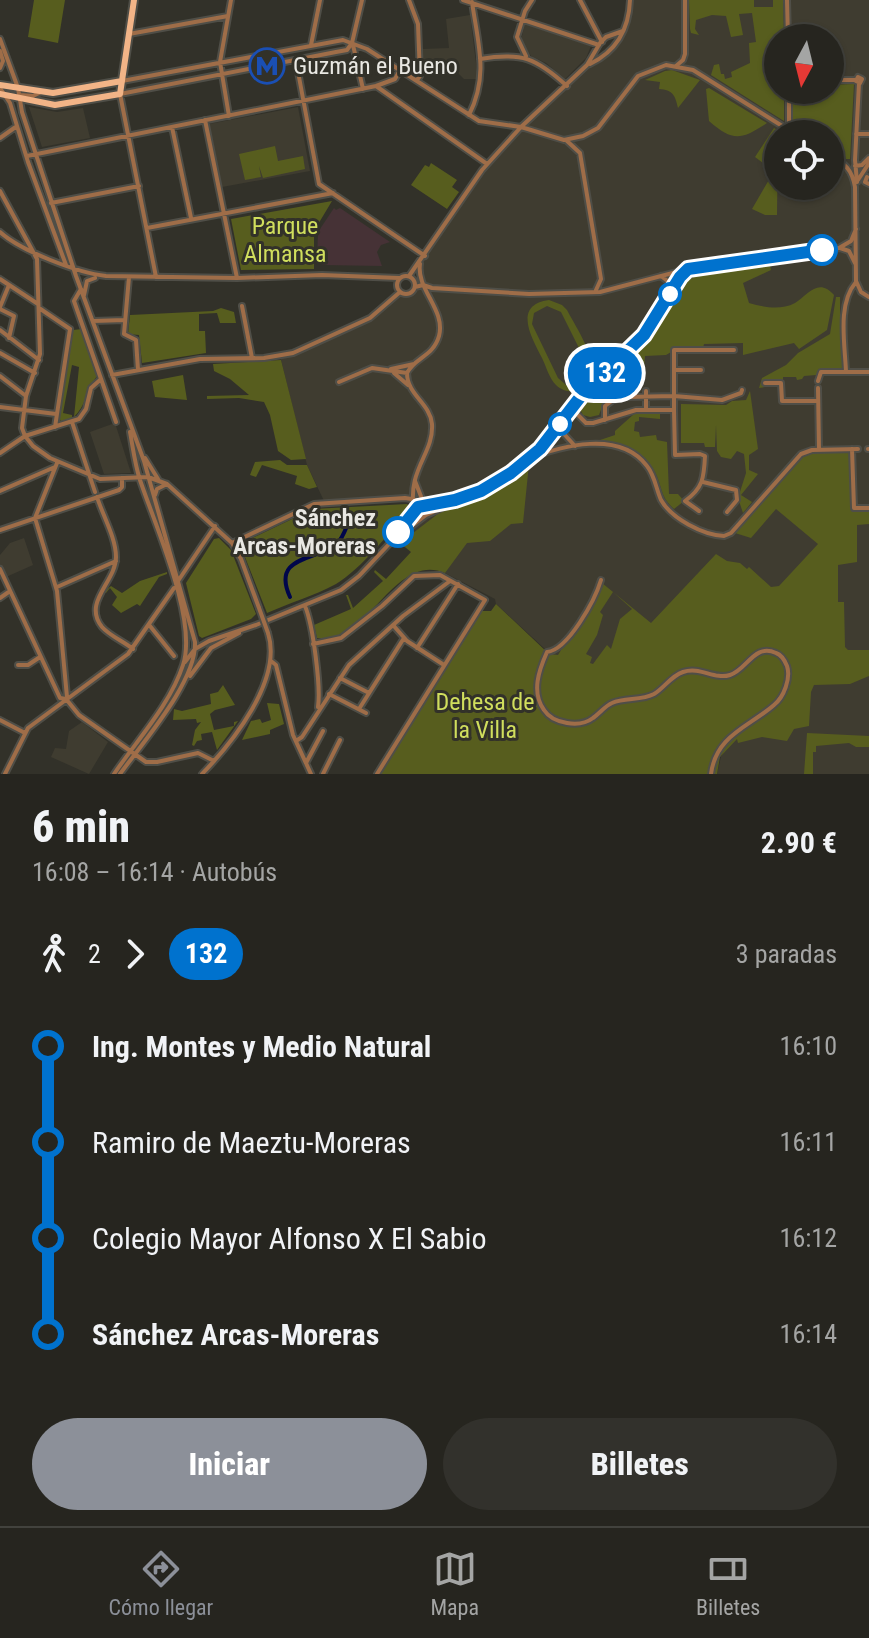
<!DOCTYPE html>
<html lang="es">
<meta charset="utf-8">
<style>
body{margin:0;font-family:"Roboto Condensed",sans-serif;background:#32312c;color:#f1f3f6;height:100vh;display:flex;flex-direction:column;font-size:30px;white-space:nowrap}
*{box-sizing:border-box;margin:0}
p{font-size:26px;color:#a4a5a4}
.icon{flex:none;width:44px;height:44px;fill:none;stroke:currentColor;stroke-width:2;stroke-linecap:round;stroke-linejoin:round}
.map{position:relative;height:774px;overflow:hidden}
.side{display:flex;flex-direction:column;background:#26251f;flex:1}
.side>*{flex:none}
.badge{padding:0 16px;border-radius:26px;font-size:28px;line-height:52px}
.needle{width:52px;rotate:187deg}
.tools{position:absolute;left:764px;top:24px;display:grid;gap:16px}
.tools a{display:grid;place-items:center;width:80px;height:80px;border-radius:50%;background:#26251f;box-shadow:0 2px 6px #0004,0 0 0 2px #42423d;font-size:40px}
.map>.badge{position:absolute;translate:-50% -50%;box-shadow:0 0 0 4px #fff}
.legs{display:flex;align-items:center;gap:12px;height:88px;padding:0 32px;font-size:26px}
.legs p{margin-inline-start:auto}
.overview{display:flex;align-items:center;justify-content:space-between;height:136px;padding:0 32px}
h1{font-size:44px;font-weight:800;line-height:60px}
.primary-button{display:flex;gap:16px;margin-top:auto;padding:16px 32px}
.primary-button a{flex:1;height:92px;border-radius:48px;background:#8c9099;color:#fff;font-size:32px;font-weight:800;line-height:92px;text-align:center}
.primary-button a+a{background:#32312c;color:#f1f3f6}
ul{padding:0 32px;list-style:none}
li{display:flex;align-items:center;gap:28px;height:96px;font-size:30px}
li i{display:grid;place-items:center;width:12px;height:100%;margin:0 10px;background:currentColor}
li i::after{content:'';width:20px;height:20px;margin:-10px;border:6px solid;border-radius:50%;background:#26251f}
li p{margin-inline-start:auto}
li:first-child i{background:linear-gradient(#0000 50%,currentColor 0)}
li:last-child i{background:linear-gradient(currentColor 50%,#0000 0)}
.menu{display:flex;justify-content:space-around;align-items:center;height:112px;border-top:2px solid #42423d;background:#26251f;font-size:22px;color:#a4a5a4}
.menu a{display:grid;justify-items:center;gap:4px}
.menu .selected{color:#8c9099}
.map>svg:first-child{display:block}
.commercial{fill:#463236}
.built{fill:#3f3c30;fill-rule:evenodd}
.green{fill:#575d1e;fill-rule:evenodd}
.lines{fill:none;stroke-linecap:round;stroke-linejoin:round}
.canal{stroke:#00064b;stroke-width:4}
.minor-casing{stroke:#4f4e47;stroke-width:8}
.major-casing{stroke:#4f4e47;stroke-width:10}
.minor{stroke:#9f6d48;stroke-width:4}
.major{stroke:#f2b487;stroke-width:6}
.minor-bridge-casing{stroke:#4f4e47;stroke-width:8;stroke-linecap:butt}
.minor-bridge{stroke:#9f6d48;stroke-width:4}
.line-1-casing{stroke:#fff;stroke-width:18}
.line-1{stroke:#0072ce;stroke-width:12}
.stop-1-dot{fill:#fff;stroke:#0072ce;stroke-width:4}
.labels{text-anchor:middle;stroke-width:6;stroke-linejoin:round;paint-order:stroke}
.poi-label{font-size:24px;fill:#e9e8e3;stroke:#323129;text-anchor:start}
.park-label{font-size:24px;fill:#d0de5d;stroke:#323129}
.stop-label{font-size:24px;font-weight:bold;fill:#e9e8e3;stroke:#323129;text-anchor:end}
</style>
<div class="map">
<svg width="869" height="774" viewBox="0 0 869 774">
<rect width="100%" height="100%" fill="#323129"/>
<path class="commercial" d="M334 208 336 210 340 208 390 242 381 245 377 252 382 266 322 265 320 260H317L318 232Z"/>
<path class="built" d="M630 0H869V774H717L722 752 753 722 587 719 545 649 496 604 495 599 445 573 402 543 391 542 414 510 412 503 402 500 325 503 307 465 280 356 293 353 370 318 400 292 409 293 415 287 422 285 420 262 482 170 521 127 587 65 610 52 629 23ZM778 38H830V90H778ZM778 134H830V186H778Z
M470 15 478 79H464L453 68 451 62H423V49L449 48 446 19Z
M525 24 591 46 586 58 565 79 546 63 531 56 521 40Z
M29 107 57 112 83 108 90 138 42 147Z
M298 107 310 171 222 187 209 124Z
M115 423 131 473 104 474 90 432Z
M24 538 33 565 6 577 0 565V555L10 543Z
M82 722 108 742 89 774 51 757 55 748 66 749 69 731Z"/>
<path class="green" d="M34 0H65L58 43 28 37Z
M689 0H754V7H773V0H783L784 38H778V90H784V121L711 75 714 65 719 64 721 74H724L725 79 732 77 731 72 750 63 749 43 756 42 752 13 739 14 743 35 731 37 726 16 712 15 696 20 695 29 699 35 691 33 690 29Z
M672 70 700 80 678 108C675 95 673 90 659 89L660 82 645 80 665 71Z
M854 84 850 159H845L830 150V134H806L793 126 792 90H830V85Z
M709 88 767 123C741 140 733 142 709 121L706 89Z
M774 128 785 134H778L777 215H765L752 209 774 171 755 157Z
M275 146 278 161 303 156 305 169 263 178 259 166 261 177 245 180 239 154Z
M431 163 457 180 452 187 459 192 447 209 411 185 425 165 429 167Z
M332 201 314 231V269L241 270 231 219Z
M770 265 771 270 743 283 749 303C763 307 780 311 795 303 808 295 818 277 834 295L827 330 799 349 794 343 743 355V343L704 344 703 348H678L666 355 645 356 644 369 625 377 627 395 603 404 599 415 590 417 583 415 580 409 582 402 652 331 680 287 696 275Z
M836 297H840V314L843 320 844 371H819L816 375 804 376 802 379 797 380 796 377H783V382L766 383 765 387 759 388 762 378 786 365 798 353 830 334Z
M549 300 562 305 567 310C576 328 612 379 579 390 571 393 562 391 556 385 549 378 546 366 542 358 532 338 512 305 549 300ZM547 306 561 312 588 366V376L577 386 566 385 558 378 532 324 534 313Z
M221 308 234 312 236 323H220L217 313 199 314V331H205L206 353 142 363 139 335 128 334 130 315 213 311Z
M82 329 97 376C87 389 86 406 74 417L79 367 72 365 63 413 72 415V418L61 422 59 417 73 330Z
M281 360 306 459 291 460 278 451 270 415 264 402 239 398 207 399V396L249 395 230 379 214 371 213 364Z
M183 375 187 400 155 397 152 381Z
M750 391 758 449 749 455V470L758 474 741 495 752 502 743 513 738 498 746 473 744 454 737 451 731 459 721 457 717 451 716 425 715 447H705L704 443H681V404L726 405 732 401 746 400Z
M634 414H660V419L639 417V421L635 422 634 431 639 432 640 437 656 435 657 440 667 442 669 494H678L684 501 674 509C664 500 663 495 659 482 651 455 626 444 600 440L615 435V431Z
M814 452 850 453 851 510H869V524L857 525V562L838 565V602H844L845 647 848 650H869V676L850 684 814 685 811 692 809 726 794 729 787 741 762 737 738 743 737 739 720 757 717 774H380L482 611H491L496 604 549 654 558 655 602 583 651 623 716 554 727 561 740 563 747 569 749 567 771 587 779 586 818 544 776 509 751 538 735 533 796 462 807 454ZM613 592 632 609 620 619 611 649 607 645 593 664 590 663 592 657 586 654 597 635 603 615 600 612Z
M280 460 287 465H307L317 487 309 489 295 484 297 476 262 465 256 477 250 475 255 462Z
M529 464 523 523 511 524 490 541 467 543 445 573C394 551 368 646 317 638L314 625 351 609 346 595H348L353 608 383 581 374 572 375 570 386 579 411 552 400 543 439 513 498 487Z
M407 504 410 507C392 531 361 569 336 584 314 596 289 603 267 613L241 547 244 542 313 509Z
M219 538 231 550 256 614 251 619 202 638 199 636 186 583 214 539Z
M167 572V574L159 577 140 606 137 604 121 613 112 605 117 597 110 588 106 593 104 592 111 586 122 593 140 581Z
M223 685 235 705 215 710 210 714 214 730 234 726V722L238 721 217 750 212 732 201 734 202 740 197 741 194 746 192 745 195 730 201 722 197 723 196 719 173 720 174 709 182 711 211 704 210 694 218 692Z
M267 703 279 704 284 724 270 730V734L242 740 251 721 260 719 262 723 271 720Z
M807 733 869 736V747H856L849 743 816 746V752H813V774H804Z"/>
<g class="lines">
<path class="canal" d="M290 597C271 555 316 561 337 544 344 537 347 524 352 515"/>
<defs>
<path id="minor" d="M409 0 418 24 420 76 417 80
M463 0 599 45
M580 0 602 42
M787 0 788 38
M129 34 228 16
M0 39 18 88 22 112 76 276 144 461 195 642C197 681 143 742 120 774
M352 43 362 0
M311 45 320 0
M353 45 363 89
M0 51 3 61 0 68
M526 56 517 37 525 11 532 0
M480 59C522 52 536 58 567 86
M296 61 319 184 425 256
M590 64C617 51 629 29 630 0
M676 66 683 60 685 54V0
M858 77 862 79 860 83 856 81Z
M830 80H856
M122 81 343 40 367 49 479 121 521 127 564 140 583 136 598 128 638 76 666 65 693 70 795 134
M376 86 487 164
M0 88 10 103 28 162 66 265
M20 95 33 96 39 93
M469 115C489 75 478 44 472 2
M229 116 220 62 231 0
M205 120 237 278
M172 127 191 218
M785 128 789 124V90
M856 134H869
M0 138 17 126
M567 141 580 153 601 279 596 290
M830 155C845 164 852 169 855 187L856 281 861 292 869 297
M27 156 376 86 395 79 400 70
M855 166 862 165 869 158
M867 177 865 182 869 184
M858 180 869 163
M857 182 855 160 859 83
M0 191 37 259 40 354 26 396 22 428 25 436 33 446 50 458 100 479 148 477 167 484 232 543 241 559 259 608
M51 203 139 186
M147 228 333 193
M0 232C21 251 78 273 106 276L237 278 322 275 399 278
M840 248 849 251 855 263
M420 264C416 289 446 310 439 336 433 357 415 357 407 373 407 395 430 403 432 424 434 454 407 469 414 510L424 515
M397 285a9 9 0 1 1 18 0a9 9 0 1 1-18 0Z
M409 276 482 170 521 127 587 65 600 43 606 37 623 31
M661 276 670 283 671 290
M129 277 124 334 136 340 138 370
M156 277 120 94 336 52 347 50 352 43
M0 279 38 304
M415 287 423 285 432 288 529 294 600 292 688 269 839 248 851 241 856 229
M81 289 74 301 116 422
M84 295 87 281 95 278
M242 306 252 358
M0 307 9 285
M39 308 70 329
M0 309 14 316 9 338
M93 321 125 320
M0 330 39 360
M0 353 35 373
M391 369 414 364
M675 370H701
M846 372C845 344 837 304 856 282
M394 373 408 385
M112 375 200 359 264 358 293 353 370 318 400 292
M0 376 26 396
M818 381 821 372H869
M339 382 372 368 407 373
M765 383H781L782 401H818
M818 388 819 449
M646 391V410
M0 407 56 414
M674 410V350H734
M577 414 586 423H593L636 410H674L675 455 700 454 705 456C704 478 703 488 685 501L699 511
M605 420V406L613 400 626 397 674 396 722 400 741 393 742 390
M561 421 564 434 575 446
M72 422 95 492
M55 427 70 329
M852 449 854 508H869
M868 449H869
M0 453 25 436 79 419 86 409 91 388 100 380
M145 458 158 479
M526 460C562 445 620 430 647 466 655 476 656 489 661 500 672 519 703 535 724 536L731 533 801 454 812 450 858 449
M57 463 35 518 57 591 67 697
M415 481 422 499
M703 482 736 490 737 500 727 512
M0 491 55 467
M155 495 157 489 167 484
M97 497C103 516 116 538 116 557 116 582 82 602 102 627 110 636 123 641 133 649
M0 530 119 490 122 487V478
M391 542 426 515 494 485 540 449 581 396 644 335 680 277 687 271
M232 543 314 504 405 498 424 501
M0 569 60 698 66 699 79 715 146 762H157L198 753 214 761
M601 580C595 600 568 650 547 652 539 670 531 692 544 710 553 724 580 728 593 718 600 713 605 706 612 703 625 697 641 701 654 694 664 688 671 676 683 672 700 666 714 680 730 675 747 670 754 643 776 653 782 655 785 661 787 666 791 678 784 697 774 705 749 727 716 735 711 774
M178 581 215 526
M57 587 116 561
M0 598 10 591
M305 606C313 625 321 687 318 707
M393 625 407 641 444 665
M150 626 174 656
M313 644 341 638 382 606 414 576 440 575 485 600 377 774
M417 648 458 584
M271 661 276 665 293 735 311 774
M185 662 195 649 209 641 256 625 341 590 359 576 391 542 414 510 428 504 449 501
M18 665H28L40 657
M190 676 211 648 239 633
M340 678 369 693
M329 694 366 713
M359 709 404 638
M0 720 25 733
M296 741 302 737 349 665 403 616 450 581
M306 763 323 731
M5 774 28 728 128 654 174 588
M114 774C137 740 170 705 183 665 198 620 155 525 140 480 135 465 133 448 130 432
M202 774C232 743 283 680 268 633
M323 774 340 740"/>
<path id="major" d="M0 85 53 93 122 81
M0 94 55 105 120 94 134 0"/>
</defs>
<use href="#minor" class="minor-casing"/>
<use href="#major" class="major-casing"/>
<use href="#minor" class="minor"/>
<use href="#major" class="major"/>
<defs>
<path id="minor-bridge" d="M259 608 268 633"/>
</defs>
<use href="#minor-bridge" class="minor-bridge-casing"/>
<use href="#minor-bridge" class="minor-bridge"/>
</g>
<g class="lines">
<defs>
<path id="line-1" d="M398 532 418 507 455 500 481 491 511 473 540 449 581 396 644 335 680 277 688 269 822 250"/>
</defs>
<use href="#line-1" class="line-1-casing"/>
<use href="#line-1" class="line-1"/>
</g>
<defs>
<symbol id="metro-ring" viewBox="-11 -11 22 22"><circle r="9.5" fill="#323129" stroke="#1a4fb4" stroke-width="1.5"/><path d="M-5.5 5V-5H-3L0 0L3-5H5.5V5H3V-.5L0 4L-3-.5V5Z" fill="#1a4fb4"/></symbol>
</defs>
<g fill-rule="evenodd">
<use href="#metro-ring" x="247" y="46" width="40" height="40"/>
</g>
<g class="stop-1-dot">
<circle cx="822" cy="250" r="14"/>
<circle cx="670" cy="294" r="10"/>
<circle cx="560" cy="424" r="10"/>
<circle cx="398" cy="532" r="14"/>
</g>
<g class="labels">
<g class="poi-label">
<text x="293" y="74">Guzmán el Bueno</text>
</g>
<g class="park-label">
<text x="285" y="234">Parque<tspan x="285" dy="28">Almansa</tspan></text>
<text x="485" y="710">Dehesa de<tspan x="485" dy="28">la Villa</tspan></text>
</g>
<g class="stop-label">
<text x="376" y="526">Sánchez<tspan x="376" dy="28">Arcas-Moreras</tspan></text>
</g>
</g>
</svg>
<div class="tools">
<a><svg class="needle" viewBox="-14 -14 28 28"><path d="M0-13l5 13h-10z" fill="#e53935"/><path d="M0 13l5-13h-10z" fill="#a4a5a4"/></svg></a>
<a><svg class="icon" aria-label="locate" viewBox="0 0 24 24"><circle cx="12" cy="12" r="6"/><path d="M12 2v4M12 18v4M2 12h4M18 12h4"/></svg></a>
</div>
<b class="badge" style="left:605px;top:373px;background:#0072ce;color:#fff">132</b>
</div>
<section class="side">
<div class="overview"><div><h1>6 min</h1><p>16:08 – 16:14 · Autobús</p></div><b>2.90 €</b></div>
<div class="legs"><svg class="icon" aria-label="walk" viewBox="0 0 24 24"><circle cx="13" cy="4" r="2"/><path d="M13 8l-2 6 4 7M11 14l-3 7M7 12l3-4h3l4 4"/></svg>2<svg class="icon" aria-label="forward" viewBox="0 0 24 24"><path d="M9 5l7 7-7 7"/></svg><b class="badge" style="background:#0072ce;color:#fff">132</b><p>3 paradas</p></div>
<ul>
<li><i style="color:#0072ce"></i><b>Ing. Montes y Medio Natural</b><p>16:10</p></li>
<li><i style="color:#0072ce"></i><span>Ramiro de Maeztu-Moreras</span><p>16:11</p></li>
<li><i style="color:#0072ce"></i><span>Colegio Mayor Alfonso X El Sabio</span><p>16:12</p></li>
<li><i style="color:#0072ce"></i><b>Sánchez Arcas-Moreras</b><p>16:14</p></li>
</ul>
<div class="primary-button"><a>Iniciar</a><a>Billetes</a></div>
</section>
<nav class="menu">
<a class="selected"><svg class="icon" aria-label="directions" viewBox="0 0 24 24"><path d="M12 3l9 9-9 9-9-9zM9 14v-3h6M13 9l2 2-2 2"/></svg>Cómo llegar</a>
<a><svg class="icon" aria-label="map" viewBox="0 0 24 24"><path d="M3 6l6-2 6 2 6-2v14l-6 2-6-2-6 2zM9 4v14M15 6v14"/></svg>Mapa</a>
<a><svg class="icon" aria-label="tickets" viewBox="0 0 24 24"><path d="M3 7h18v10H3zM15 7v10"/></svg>Billetes</a>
</nav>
